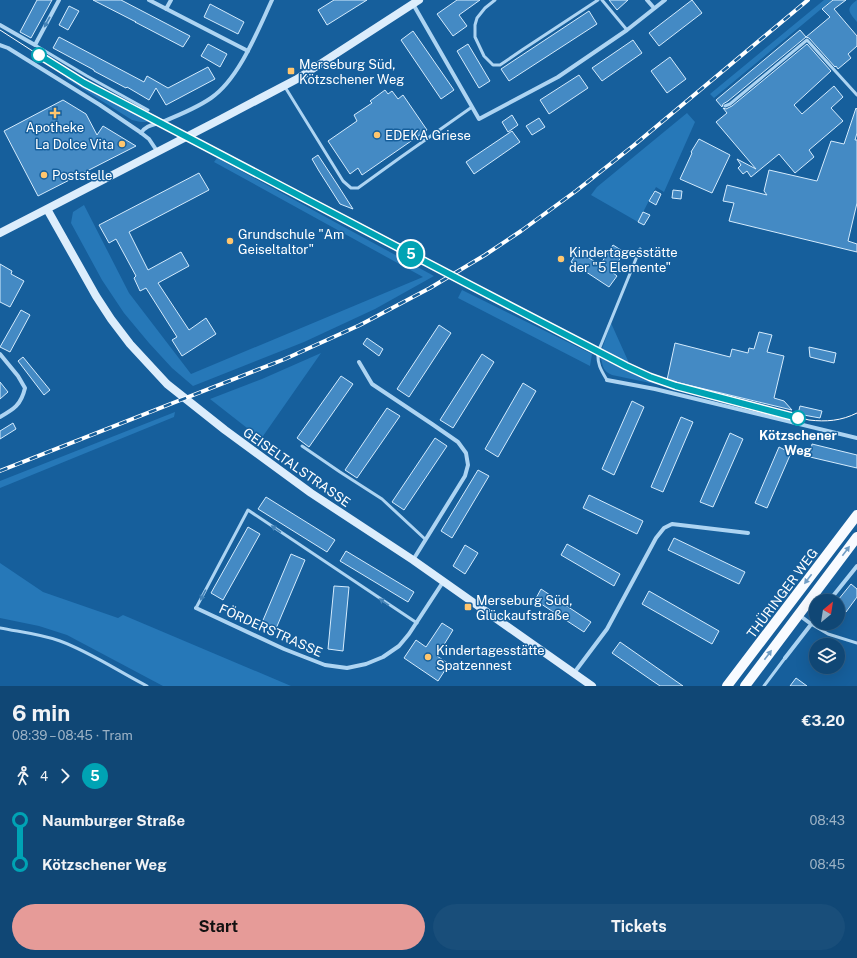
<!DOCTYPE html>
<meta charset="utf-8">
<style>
body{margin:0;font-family:"Public Sans",sans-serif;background:#194e7a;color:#f1f3f6;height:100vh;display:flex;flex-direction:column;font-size:15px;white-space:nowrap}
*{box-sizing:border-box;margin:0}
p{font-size:13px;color:#9cb2c5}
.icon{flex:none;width:22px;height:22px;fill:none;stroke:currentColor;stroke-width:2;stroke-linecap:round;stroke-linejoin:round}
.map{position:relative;height:686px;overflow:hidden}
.panel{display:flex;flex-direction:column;background:#104775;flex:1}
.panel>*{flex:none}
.badge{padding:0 8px;border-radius:13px;font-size:14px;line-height:26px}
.needle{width:26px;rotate:30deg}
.tools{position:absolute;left:809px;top:594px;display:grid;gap:8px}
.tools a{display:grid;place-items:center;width:36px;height:36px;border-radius:50%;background:#104775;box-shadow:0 4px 16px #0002,0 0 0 1px #305f87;font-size:20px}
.map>.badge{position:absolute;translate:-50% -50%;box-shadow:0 0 0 2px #fff}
.legs{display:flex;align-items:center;gap:6px;height:44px;padding:0 12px;font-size:13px}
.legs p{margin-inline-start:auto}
.head{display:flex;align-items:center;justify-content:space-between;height:68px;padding:0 12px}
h1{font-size:22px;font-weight:700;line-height:30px}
.action{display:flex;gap:8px;margin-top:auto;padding:8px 12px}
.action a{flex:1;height:46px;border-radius:24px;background:#e69b98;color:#111;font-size:16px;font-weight:700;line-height:46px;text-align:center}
.action a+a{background:#194e7a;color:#f1f3f6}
ul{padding:0 12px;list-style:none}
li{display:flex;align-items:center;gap:14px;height:44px;font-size:15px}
li i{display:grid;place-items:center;width:6px;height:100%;margin:0 5px;background:currentColor}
li i::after{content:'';width:10px;height:10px;margin:-5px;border:3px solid;border-radius:50%;background:#104775}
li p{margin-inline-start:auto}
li:first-child i{background:linear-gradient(#0000 50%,currentColor 0)}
li:last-child i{background:linear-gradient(currentColor 50%,#0000 0)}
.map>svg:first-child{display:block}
.green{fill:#2678b8}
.building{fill:#448ac4;stroke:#d4ebfd}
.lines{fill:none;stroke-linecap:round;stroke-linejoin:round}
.lane{stroke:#add4f2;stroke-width:3}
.street{stroke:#add4f2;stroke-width:4}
.secondary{stroke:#dcedfc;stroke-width:8}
.primary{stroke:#f8fbff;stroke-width:10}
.tram{stroke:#fff;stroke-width:1}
.rail-casing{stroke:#fff;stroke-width:4}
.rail{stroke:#165f9c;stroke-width:2.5;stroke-dasharray:8;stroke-linecap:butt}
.oneway{fill:#4382b6}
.oneway2{fill:#709dc4}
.line-1-casing{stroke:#fff;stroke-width:9}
.line-1{stroke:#00a3b4;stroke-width:6}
.stop-1-dot{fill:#fff;stroke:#00a3b4;stroke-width:2}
.poi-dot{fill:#ffc66e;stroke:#165f9c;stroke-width:1.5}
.labels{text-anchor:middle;stroke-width:3;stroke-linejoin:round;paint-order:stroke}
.poi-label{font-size:13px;fill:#fff;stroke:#165f9c;text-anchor:start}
.stop-label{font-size:13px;font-weight:bold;fill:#fff;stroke:#165f9c}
.street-label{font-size:13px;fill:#fff;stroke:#165f9c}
</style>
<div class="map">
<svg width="857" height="686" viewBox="0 0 857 686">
<rect width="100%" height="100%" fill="#165f9c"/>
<path class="green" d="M824 0H832L714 98 710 94Z
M857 0V22C849 12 845 9 857 0Z
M64 74 152 121C145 123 139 122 132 120L67 79Z
M687 113 695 122 664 192 656 187 638 222 591 195 597 187Z
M217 158 434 276 375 309 304 342 193 386 172 368 149 343 124 313 102 280 71 223 73 212 84 205 129 293 191 374 423 277 214 162Z
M462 290 592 354 590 366 458 298Z
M611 323 629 363 602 349Z
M321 353 261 439 210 399 262 379Z
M601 358 633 374 660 385 612 375C603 371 603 367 601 358Z
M175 412 174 417 0 488V481Z
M0 563 43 592 118 618 123 615 291 686H163L67 635 39 626 0 618Z"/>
<path class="building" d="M37 0H52L31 38 20 32Z
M93 0H121L190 36 183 47 135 22H136Z
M334 0H367L327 25 318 10Z
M457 0H480L459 15 467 26 453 36 437 14Z
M609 0H628L617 10Z
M692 0 702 13 659 46 649 33Z
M833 0H846L834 9 857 36V46L848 54 851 58 838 69 836 66 835 67 809 38 806 37 830 17 822 9Z
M210 4 244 22 238 34 204 17Z
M69 6 79 11 68 30 59 25Z
M589 11 597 24 509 81 501 69Z
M800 30 806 37 728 101 723 104 722 107 716 100Z
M413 31 454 90 441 99 401 40Z
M59 37 144 82 147 76 168 88 208 67 215 79 166 105 156 88 149 100 127 87 126 88 94 71V70L53 48Z
M633 40 642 53 602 81 592 68Z
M208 44 227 54 220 67 201 56Z
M468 44 490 81 479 88 457 51Z
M807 44 831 71 794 105 802 114 834 86 843 97 831 108 843 121 809 150 814 157 795 173 779 154 751 177 747 171 743 174 738 168 741 165 737 159 756 169 716 122 727 113 723 108 726 109 732 106Z
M670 57 686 79 667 93 651 71Z
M579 75 588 88 549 114 540 100Z
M385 90 388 94 392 91 398 99 403 95 427 130 362 175 358 168 350 174 328 141 357 121 354 115 372 103 370 101Z
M63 100 86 114 97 135 103 126 136 146 38 196 4 131Z
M856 108 857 109V133L855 140H857V203L848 241 857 244V252L729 221 734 203 723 201 727 185 767 195 764 191 769 170 817 181 831 141 844 144Z
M512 115 518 125 508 132 502 122Z
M539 118 545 127 532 135 526 126Z
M512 131 520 142 474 174 466 162Z
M699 139 730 155 712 193 680 179 692 153 691 152Z
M318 155 337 184 353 209 340 204 319 171 312 159Z
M199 173 209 190 129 232 148 270 181 252 189 266 158 283 189 330 206 318 216 334 182 356 172 340 177 337 146 288 140 291 134 278 136 276 116 239 109 243 99 225Z
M673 190 682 191 681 199 672 198Z
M655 191 661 194 656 205 649 201Z
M643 212 650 215 644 225 638 222Z
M613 245 624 252 612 272 617 276 609 287 571 262 578 251 600 265Z
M0 264 12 271 11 274 24 281 10 307 0 302Z
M21 310 30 315 10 352 0 347Z
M439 325 451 333 409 397 397 389Z
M759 332 772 335 767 352 784 356 774 398 784 401 792 410 667 380 675 343 730 357 732 349 748 353 749 348 754 349Z
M367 338 383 349 379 356 363 344Z
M809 347 836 353 834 363 810 357Z
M482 354 494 362 453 428 440 420Z
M23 357 50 390 44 395 18 361Z
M341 376 353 384 309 447 297 438Z
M0 382 8 392 0 399Z
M523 383 536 391 498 457 485 449Z
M632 401 644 407 614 475 602 469Z
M800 406 822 411 820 418 798 414Z
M387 408 400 416 357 478 345 470Z
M681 417 693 422 663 492 651 487Z
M13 423 16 429 0 439V431Z
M730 433 743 439 713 507 700 502Z
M435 438 447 446 404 510 392 502Z
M812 444 857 455V468L810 457Z
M779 447 791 453 767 508 755 503Z
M478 470 489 476 452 538 441 531Z
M589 495 643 521 637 534 583 508Z
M266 497 335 540 327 552 258 509Z
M248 527 260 534 223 600 211 593Z
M674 538 745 572 739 584 668 550Z
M567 544 620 574 614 586 561 555Z
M465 545 478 553 465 574 453 566Z
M346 551 414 592 408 602 340 561Z
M291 554 305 560 275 631 261 625Z
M851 584 857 589V597L846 612 838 606V600Z
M334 586 349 587 343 651 328 649Z
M541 589 591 622 584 632 535 600Z
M649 591 719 631 712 644 642 604Z
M442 623 453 630 437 656 449 664 438 681 404 658 416 640 426 647Z
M620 642 683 686H660L612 653Z
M796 678 807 686H790Z"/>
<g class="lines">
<path class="lane" d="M495 0 485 8 477 18 475 25V37L484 56 493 65H500L506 61 522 50 598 0
M602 0 627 30
M35 45 87 76 148 110
M285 87 343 181 351 188H358L401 157 472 107
M725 106 730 104 807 40 857 95
M607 380C601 370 597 364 598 352L640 249
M302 446 340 472 382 499 425 539
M196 608 248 510 417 623
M811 624 828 634 857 643
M0 628C20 632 40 634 60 641 90 652 118 671 147 686
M764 686 785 658"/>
<path class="street" d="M149 0 248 51
M647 0 654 8
M413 4 479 119 558 77 627 30 665 0
M166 9 171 0
M0 25 35 45 59 0
M0 45 8 48 100 105 140 132 149 139 157 151
M141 133C146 125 154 125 162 122 177 116 198 107 211 98 239 79 258 30 272 0
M0 354 18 376 25 388C21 405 14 409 0 417
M359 362 372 384 432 424 458 442 466 453 468 465 465 476 413 560
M607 380 655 389 857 438
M829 601 857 566
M196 608 284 649 325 665 347 668 366 664 383 657 399 646 409 634 443 582
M799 615 811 624
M785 658 816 618
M574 673 607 629 656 538 664 528 672 524 748 533"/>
<path class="secondary" d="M47 209 96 296 111 319 130 344 167 384 225 430 311 493 413 560 592 686
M0 233 35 215 221 119 297 79 419 0"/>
<path class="primary" d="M727 686 857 515
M745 686 857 537"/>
<path class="tram" d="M0 30 62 70 85 83 466 283 598 352 638 371 663 382 692 391 809 420C826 422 841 421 857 413"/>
<defs>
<path id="rail" d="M0 471 285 359 360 325 430 288 485 255 521 231 576 191 633 146 808 0"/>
</defs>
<use href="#rail" class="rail-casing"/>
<use href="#rail" class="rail"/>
</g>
<defs><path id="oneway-solid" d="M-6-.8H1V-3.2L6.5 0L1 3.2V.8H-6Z"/></defs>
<g class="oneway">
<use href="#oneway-solid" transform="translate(47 22) rotate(119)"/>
<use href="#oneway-solid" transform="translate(276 529) rotate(-146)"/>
<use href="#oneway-solid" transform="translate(203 595) rotate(118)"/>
<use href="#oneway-solid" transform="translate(384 602) rotate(-146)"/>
</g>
<g class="oneway2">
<use href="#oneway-solid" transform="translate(846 551) rotate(-53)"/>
<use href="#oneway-solid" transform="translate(808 579) rotate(127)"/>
<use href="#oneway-solid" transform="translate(768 655) rotate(-53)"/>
</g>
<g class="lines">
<defs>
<path id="line-1" d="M39 55 84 83 466 283 626 366 650 377 676 386 798 418"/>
</defs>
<use href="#line-1" class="line-1-casing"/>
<use href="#line-1" class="line-1"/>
</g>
<g class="stop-1-dot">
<circle cx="39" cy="55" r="7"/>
<circle cx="798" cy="418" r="7"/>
</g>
<g class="poi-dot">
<rect x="287" y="67" width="8" height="8" rx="2"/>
<path d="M53 107h4v4h4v4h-4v4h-4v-4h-4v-4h4z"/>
<circle cx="377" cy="135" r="4"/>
<circle cx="122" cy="144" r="4"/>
<circle cx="44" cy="175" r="4"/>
<circle cx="230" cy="241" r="4"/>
<circle cx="561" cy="259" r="4"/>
<rect x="464" y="603" width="8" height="8" rx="2"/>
<circle cx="428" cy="657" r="4"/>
</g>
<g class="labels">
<g class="poi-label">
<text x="299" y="69">Merseburg Süd,<tspan x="299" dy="15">Kötzschener Weg</tspan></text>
<text x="55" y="132" text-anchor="middle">Apotheke</text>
<text x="385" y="140">EDEKA Griese</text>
<text x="114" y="149" text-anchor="end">La Dolce Vita</text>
<text x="52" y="180">Poststelle</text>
<text x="238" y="239">Grundschule "Am<tspan x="238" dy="15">Geiseltaltor"</tspan></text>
<text x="569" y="257">Kindertagesstätte<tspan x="569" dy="15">der "5 Elemente"</tspan></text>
<text x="476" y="605">Merseburg Süd,<tspan x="476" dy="15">Glückaufstraße</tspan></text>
<text x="436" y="655">Kindertagesstätte<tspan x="436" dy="15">Spatzennest</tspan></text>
</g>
<g class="stop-label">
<text x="798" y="440">Kötzschener<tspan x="798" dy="15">Weg</tspan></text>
</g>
<g class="street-label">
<text transform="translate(297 467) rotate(35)" y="5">GEISELTALSTRASSE</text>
<text transform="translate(782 593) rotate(-53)" y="5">THÜRINGER WEG</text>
<text transform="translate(271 630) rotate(24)" y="5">FÖRDERSTRASSE</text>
</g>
</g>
</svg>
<div class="tools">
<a><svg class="needle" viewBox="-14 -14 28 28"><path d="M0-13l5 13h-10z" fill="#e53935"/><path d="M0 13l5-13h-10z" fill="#9cb2c5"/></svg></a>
<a><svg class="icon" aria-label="layers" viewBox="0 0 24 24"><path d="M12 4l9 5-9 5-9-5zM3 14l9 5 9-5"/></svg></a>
</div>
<b class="badge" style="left:411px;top:254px;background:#00a3b4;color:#fff">5</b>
</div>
<section class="panel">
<div class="head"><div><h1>6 min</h1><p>08:39 – 08:45 · Tram</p></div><b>€3.20</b></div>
<div class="legs"><svg class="icon" aria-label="walk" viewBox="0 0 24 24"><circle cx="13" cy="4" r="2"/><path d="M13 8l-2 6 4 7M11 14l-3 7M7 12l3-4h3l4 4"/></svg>4<svg class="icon" aria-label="forward" viewBox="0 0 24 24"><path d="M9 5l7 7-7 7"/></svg><b class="badge" style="background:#00a3b4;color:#fff">5</b></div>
<ul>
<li><i style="color:#00a3b4"></i><b>Naumburger Straße</b><p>08:43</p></li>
<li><i style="color:#00a3b4"></i><b>Kötzschener Weg</b><p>08:45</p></li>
</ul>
<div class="action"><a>Start</a><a>Tickets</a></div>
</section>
